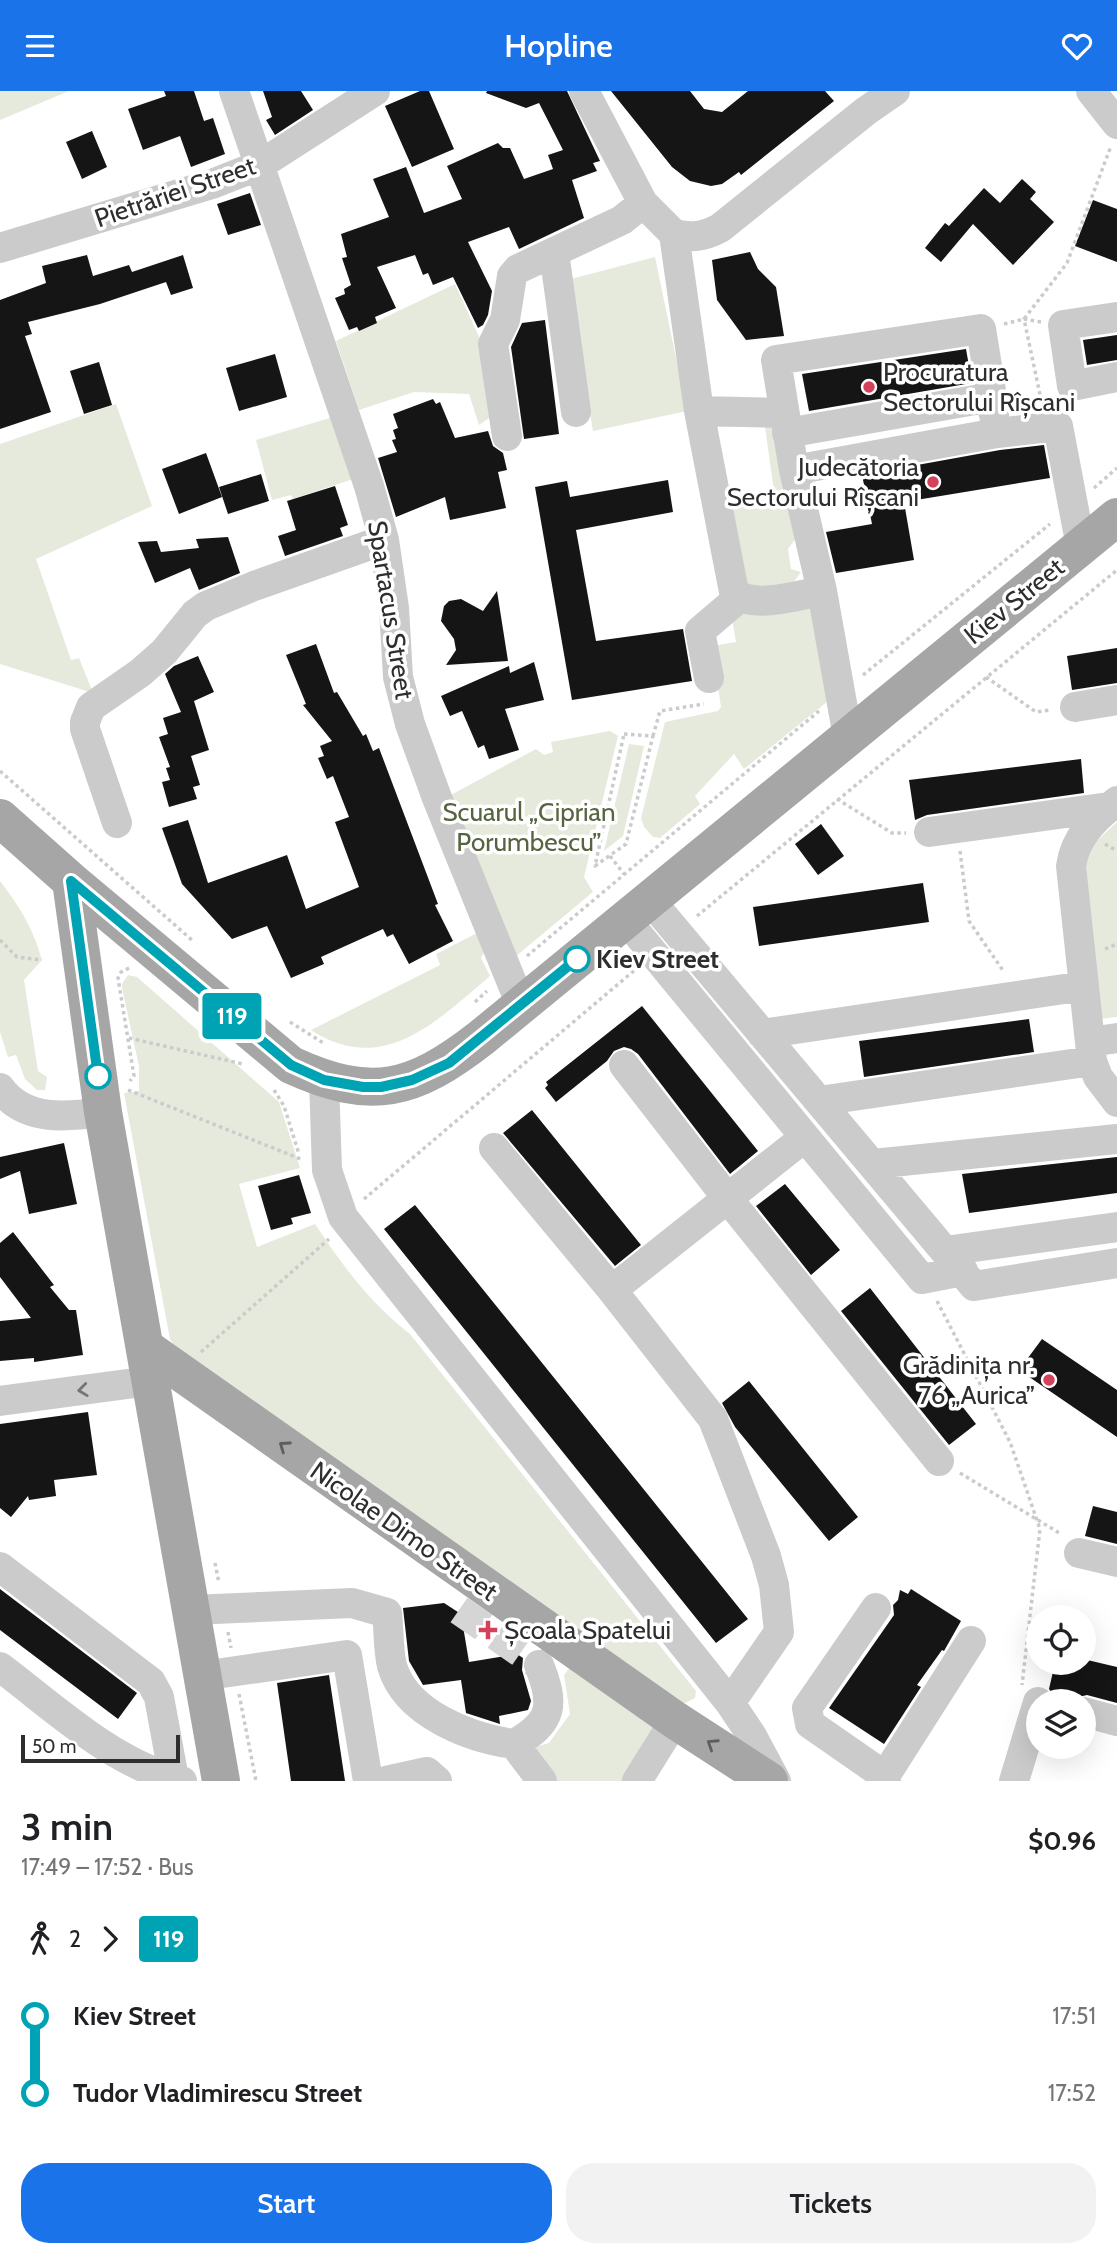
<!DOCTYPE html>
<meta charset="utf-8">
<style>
body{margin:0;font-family:Cabin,sans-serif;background:#f2f2f2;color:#202124;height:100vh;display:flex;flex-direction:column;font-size:26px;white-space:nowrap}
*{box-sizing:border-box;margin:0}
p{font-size:23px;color:#757577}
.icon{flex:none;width:38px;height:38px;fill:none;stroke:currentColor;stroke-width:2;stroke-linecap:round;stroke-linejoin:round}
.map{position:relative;height:1690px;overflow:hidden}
.sheet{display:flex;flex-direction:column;background:#fff;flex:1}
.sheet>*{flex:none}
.badge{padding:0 14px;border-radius:5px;font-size:24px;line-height:46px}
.controls{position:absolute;left:1026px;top:1514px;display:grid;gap:14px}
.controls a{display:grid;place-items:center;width:70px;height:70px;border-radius:50%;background:#fff;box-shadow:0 7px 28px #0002;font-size:35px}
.scale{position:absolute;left:21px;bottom:18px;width:159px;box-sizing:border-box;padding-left:7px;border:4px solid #2e2e2e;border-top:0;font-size:19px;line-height:24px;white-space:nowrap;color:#2e2e2e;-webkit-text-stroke:5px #fff;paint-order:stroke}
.map>.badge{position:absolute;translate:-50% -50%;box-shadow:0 0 0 4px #fff}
.legs{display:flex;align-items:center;gap:10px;height:77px;padding:0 21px;font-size:23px}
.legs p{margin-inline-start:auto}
.summary{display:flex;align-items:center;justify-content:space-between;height:119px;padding:0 21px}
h1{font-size:38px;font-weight:600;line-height:52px}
.cta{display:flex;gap:14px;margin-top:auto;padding:14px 21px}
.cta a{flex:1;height:80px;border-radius:28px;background:#1a73e8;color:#fff;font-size:28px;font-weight:600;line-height:80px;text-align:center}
.cta a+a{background:#f2f2f2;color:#202124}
ul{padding:0 21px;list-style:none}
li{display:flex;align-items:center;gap:24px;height:77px;font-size:26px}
li i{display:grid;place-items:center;width:10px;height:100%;margin:0 9px;background:currentColor}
li i::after{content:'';width:18px;height:18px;margin:-9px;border:5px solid;border-radius:50%;background:#fff}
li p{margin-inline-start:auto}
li:first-child i{background:linear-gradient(#0000 50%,currentColor 0)}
li:last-child i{background:linear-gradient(currentColor 50%,#0000 0)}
header{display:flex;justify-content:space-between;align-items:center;height:91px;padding:0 21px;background:#1a73e8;color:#fff;font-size:32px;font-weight:600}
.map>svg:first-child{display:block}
.green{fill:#e5eadd}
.building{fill:#151515}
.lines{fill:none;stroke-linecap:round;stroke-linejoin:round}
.minor-tunnel{stroke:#d5d5d5;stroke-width:30;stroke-dasharray:30 15;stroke-linecap:butt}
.path{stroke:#cbcbcb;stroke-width:3.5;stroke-dasharray:3.5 3.5;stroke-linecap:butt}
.minor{stroke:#cbcbcb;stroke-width:30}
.major{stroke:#a6a6a6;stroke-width:38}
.oneway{stroke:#757575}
.oneway2{stroke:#5e5e5e}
.line-1-casing{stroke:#fff;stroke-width:16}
.line-1{stroke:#00a3b4;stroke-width:10}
.poi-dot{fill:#d4415b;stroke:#fff;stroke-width:2.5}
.stop-1-dot{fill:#fff;stroke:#00a3b4;stroke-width:3.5}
.labels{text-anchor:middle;stroke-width:7;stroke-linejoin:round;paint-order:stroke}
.street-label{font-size:26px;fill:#2e2e2e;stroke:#fff}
.poi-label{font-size:26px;fill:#2e2e2e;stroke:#fff;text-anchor:start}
.park-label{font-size:26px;fill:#556540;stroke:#fff}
.stop-label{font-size:26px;font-weight:bold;fill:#2e2e2e;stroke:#fff;text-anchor:start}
</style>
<header><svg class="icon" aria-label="menu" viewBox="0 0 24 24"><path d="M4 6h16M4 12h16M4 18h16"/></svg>Hopline<svg class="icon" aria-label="heart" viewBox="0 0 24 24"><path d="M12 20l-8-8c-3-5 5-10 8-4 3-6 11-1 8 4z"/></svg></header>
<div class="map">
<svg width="1117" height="1690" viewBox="0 0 1117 1690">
<rect width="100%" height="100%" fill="#fff"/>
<path class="green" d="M0 0H69L0 29Z
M655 166 687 320 593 340 567 189Z
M455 193 480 248 495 323 479 334 469 303 414 301 359 319 336 250Z
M116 313 152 415 36 468 71 569 79 567 93 602 0 573V353Z
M333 326 353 388 293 408 291 404 272 409 256 349Z
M771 329 798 444 788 458 791 478 801 481 788 499 751 506 720 402 725 398 733 400 737 414 775 407 765 336Z
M812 513 828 610 744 678 734 663 695 705 700 713 660 747 653 746 644 736 641 727 665 631 718 620 721 616 712 555 736 551 732 527 737 523Z
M610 640 618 645 584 786 593 801 509 871 449 705 536 658 544 664 553 661 551 651Z
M629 653 644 655 623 745 604 760Z
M1117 731V926L1100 928 1074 771Z
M0 790C20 816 33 837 42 869L24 889 38 980 47 986 45 999H37L25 988 16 964 8 966 0 941Z
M479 841 487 857 481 867 490 885C437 930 383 986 311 939L440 874 436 863Z
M128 884 137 886 279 1011 300 1077 239 1093 257 1156 315 1133C342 1174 370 1212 410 1243L696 1600 695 1607 681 1614 175 1256 170 1248 124 1002 139 1000V975L122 897V893Z
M571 1575 662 1637 629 1690H554L528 1658 549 1652 570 1623 564 1584Z"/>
<path class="building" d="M164 0H194L204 30 213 27 225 63 191 76 180 45 143 59 128 18 166 5Z
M263 0H301L313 19 275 44 266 29 272 26Z
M420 0H429L454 58 412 76 385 15Z
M487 0H567L600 70 593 72 597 80 572 89 584 127 519 158 509 136 468 151 492 200 488 224 483 234 478 237 453 186 433 194 428 182 423 184 415 164 377 176 396 217 375 226 377 232 359 240 357 236 349 239 335 207 345 203 344 198 351 194 342 167 347 166 341 143 389 126 373 88 406 76 424 122 462 108 447 75 498 52 503 57H510L524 88 553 78 548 64 563 59 539 12 526 17 486 2Z
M611 0H690L704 18 722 21 748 0H825L834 10 741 84 739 81 722 93 711 95 690 90 672 76Z
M92 40 107 76 82 88 66 51Z
M1022 88 1036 101 1030 108 1054 131 1013 174 973 133 941 171 925 157 945 132 949 135 984 97 1000 112Z
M250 102 261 134 228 144 217 113Z
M1093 109 1117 118V171L1075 155Z
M750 161 758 178 776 196 784 245 746 249 717 209 712 169Z
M87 164 93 185 129 174 132 181 183 164 193 197 171 204 166 191 100 213 28 231 32 243 25 245 51 321 0 338V209L46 192 42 175Z
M545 229 559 343 524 348 511 256 522 232Z
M1117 244V269L1087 274 1083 249Z
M966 258 972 292 809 320 802 283Z
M275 263 287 306 239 320 226 277Z
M99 271 112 314 84 323 70 280Z
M433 308 436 313 440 311 455 347 488 340 493 355 503 362 507 379 498 381 506 417 450 429 445 406 396 426 378 367 397 361 392 349 396 348 393 339 398 337 393 323Z
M1044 354 1050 387 904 411 914 469 836 482 826 441 872 433 862 384 1000 359Z
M206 362 222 406 179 423 162 378Z
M261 383 269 410 228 423 219 396Z
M668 389 673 421 576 439 596 550 683 538 692 590 572 609 535 396 567 390 570 406Z
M335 395 348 434 340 437 343 445 285 465 278 445 296 439 287 410Z
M228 446 240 482 199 499 190 477 155 492 138 451 157 450 161 461 199 457 196 448Z
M497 500 508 570 446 574 456 559 454 548 441 530 444 515 449 510 461 508 483 520Z
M316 553 334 602 337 601 363 645 366 643 373 660 379 657 438 813 435 814 453 850 409 873 393 843 387 846 383 838 321 866 324 873 291 887 267 835 232 848 182 793 162 737 188 729 208 792 287 764 306 818 359 796 335 731 349 726 333 685 327 688 318 667 324 665 320 655 332 650 303 614 306 613 286 564Z
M1117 557V592L1072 599 1067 565Z
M198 565 214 601 194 610 209 659 191 665 200 694 193 696 197 708 169 716 162 691 170 689 166 677 170 676 159 646 168 643 163 627 181 621 165 583 174 575Z
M534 571 544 609 505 618 519 659 489 668 484 654 478 657 462 620 450 625 441 605 509 575 510 582Z
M1081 668 1084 702 927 724 915 729 909 689Z
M821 733 844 765 818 784 795 753Z
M923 792 929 831 759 855 753 816Z
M642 915 758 1060 730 1083 638 963 631 958 624 956 614 960 607 970 556 1011 545 997 548 994 546 991Z
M1029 928 1034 961 864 986 859 950Z
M532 1019 641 1154 615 1175 503 1042Z
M64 1052 77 1113 29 1123 20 1080 0 1088V1066Z
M1117 1066V1102L969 1122 962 1083Z
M299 1084 311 1122 291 1127 293 1133 271 1139 258 1095Z
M785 1093 840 1159 811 1184 756 1115Z
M415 1114 748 1528 716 1552 384 1138Z
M13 1141 54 1194 50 1196 69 1219H76L83 1264 34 1271V1267L0 1270V1230L31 1227 0 1186V1152Z
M870 1197 976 1333 949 1354 841 1220Z
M1042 1248 1117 1299V1346L1019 1279Z
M749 1290 858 1426 829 1450 735 1336 722 1312Z
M88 1321 97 1384 54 1389 56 1405 29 1409 28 1405 11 1426 0 1417V1333Z
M1093 1415 1117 1421V1453L1085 1445Z
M0 1498 137 1602 118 1628 0 1539Z
M911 1498 961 1530 944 1560 942 1559 917 1594 921 1596 884 1653 829 1617 894 1524 893 1514 898 1509 900 1499 908 1503Z
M444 1512 461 1523 469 1571 517 1563 523 1567 522 1579 531 1610 528 1619 499 1625 500 1633 466 1622 461 1589 423 1594 409 1570 403 1517Z
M1083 1568 1117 1576V1612L1087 1604 1074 1607 1052 1602 1049 1598 1055 1572H1083Z
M329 1584 345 1690H291L277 1592Z"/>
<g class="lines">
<path class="minor-tunnel" d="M459 1519 539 1574"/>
<path class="path" d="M1041 231 1024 228 1042 313
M1004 233 1024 228 1067 172 1111 55
M1094 397 1117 377
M863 584 1050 433
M986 586 1036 621 1050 619
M624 643 653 645 626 753 595 775Z
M653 645 660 620 704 613
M0 680 193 850
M837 708 892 742H906
M1105 753 1117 760
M960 760 969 830 1004 881
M610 765 624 783
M697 825 1117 479
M0 849 17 866 42 869
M1105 858 1117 853
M527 865 819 620
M129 877 121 881 118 887 134 985 130 990
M475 911 487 900
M290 931 325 953
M129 947 243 973
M128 999 303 1069
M274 999 284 1015 299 1063
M364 1108 636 878
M937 1210 1010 1351 1040 1438 1022 1594
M201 1261 329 1148
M960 1382 1061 1443
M215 1472 219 1492
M228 1541 231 1557
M239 1603 256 1690"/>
<path class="minor" d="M234 0 369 395 384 449 394 517 398 586 410 633 437 707 521 914
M584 0 643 112 674 143 699 320 734 501C753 519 798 504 822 500
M1091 0 1117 33
M674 143C692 147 703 146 720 137L866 20 895 0
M0 157 212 93 260 74 375 0
M1117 226 1063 234 1072 295 1117 286
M699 320 784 322
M576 321 554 161 622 129 643 112
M787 342 992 306 994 324
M507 345 493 253 505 229 512 185 518 178 554 161
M794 379 776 269 981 238 992 306
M709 587 700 540 740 506
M1075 616 1117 609
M848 646 822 500 794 379 997 342 1058 335 1081 456
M1117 710C1095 727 1075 746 1071 775L1092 970 1098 986 1117 1011
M117 732 85 638V631L91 616 140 582 164 561 195 523 206 515 254 495 384 449
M929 741 1109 716
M650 809 974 1195 1117 1172
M626 829 922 1188 963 1180
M762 943 1084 895
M1090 951 1117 947
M624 974 728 1108 939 1370
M324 989 327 1079 343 1126 730 1612 752 1645 776 1690
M0 997C24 1031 67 1026 103 1021
M819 1010 1092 970
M494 1057 612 1199
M873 1073 1117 1048
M945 1160 1117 1136
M0 1310 150 1290
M1079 1462 1117 1471
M0 1476 151 1591 159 1606 174 1688
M876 1517 807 1617 810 1633 885 1685
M191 1519 352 1512 387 1522C389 1539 388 1559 392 1575 406 1623 470 1647 514 1653
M539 1574C555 1614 553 1631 514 1653L542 1690
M0 1576C56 1618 113 1673 182 1690
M202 1585 347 1564 368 1690
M730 1612 779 1541 774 1494 766 1465 713 1328 612 1199 805 1046
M1083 1621 1117 1630
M386 1690 427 1681 437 1690
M637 1690 675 1629
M886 1690 885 1685 971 1550
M1014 1690 1038 1611"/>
<path class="major" d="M0 727 71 790 291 974C372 1011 413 1000 481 947L1117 426
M71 790 103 1021 221 1690
M146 1257 675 1629 769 1690"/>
</g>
<defs><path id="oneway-chevron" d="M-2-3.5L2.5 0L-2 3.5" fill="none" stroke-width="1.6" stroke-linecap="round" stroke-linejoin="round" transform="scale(1.75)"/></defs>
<use class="oneway" href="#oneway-chevron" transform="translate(83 1299) rotate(173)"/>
<g class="oneway2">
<use href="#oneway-chevron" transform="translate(284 1355) rotate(-145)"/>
<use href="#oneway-chevron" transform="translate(712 1653) rotate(-147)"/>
</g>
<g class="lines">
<defs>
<path id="line-1" d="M98 985 71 790 291 974 324 989 363 996H381L412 989 449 972 577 868"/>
</defs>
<use href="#line-1" class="line-1-casing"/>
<use href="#line-1" class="line-1"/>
</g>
<g class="poi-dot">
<circle cx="869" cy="296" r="7"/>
<circle cx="933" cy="391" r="7"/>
<circle cx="1049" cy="1289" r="7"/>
<path d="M484.5 1528.5h7v7h7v7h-7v7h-7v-7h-7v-7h7z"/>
</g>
<g class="stop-1-dot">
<circle cx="577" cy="868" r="12"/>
<circle cx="98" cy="985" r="12"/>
</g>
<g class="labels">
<g class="street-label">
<text transform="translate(175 101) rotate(-19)" y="9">Pietrăriei Street</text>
<text transform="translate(1014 510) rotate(-39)" y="9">Kiev Street</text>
<text transform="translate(391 519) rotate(81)" y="9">Spartacus Street</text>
<text transform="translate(404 1440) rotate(35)" y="9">Nicolae Dimo Street</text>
</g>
<g class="poi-label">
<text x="883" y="290">Procuratura<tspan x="883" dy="30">Sectorului Rîșcani</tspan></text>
<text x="919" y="385" text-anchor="end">Judecătoria<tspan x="919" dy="30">Sectorului Rîșcani</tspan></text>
<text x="1035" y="1283" text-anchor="end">Grădinița nr.<tspan x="1035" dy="30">76 „Aurica”</tspan></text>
<text x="504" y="1548">Școala Spatelui</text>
</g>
<g class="park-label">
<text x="529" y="730">Scuarul „Ciprian<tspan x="529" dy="30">Porumbescu”</tspan></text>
</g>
<g class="stop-label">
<text x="596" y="877">Kiev Street</text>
</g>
</g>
</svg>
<div class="controls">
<a><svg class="icon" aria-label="locate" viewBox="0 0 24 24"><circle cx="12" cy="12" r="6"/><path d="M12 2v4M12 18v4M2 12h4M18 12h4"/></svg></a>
<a><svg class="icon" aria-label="layers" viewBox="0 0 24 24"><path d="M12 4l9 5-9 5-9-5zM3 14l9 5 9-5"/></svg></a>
</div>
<div class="scale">50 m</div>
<b class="badge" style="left:232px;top:925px;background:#00a3b4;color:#fff">119</b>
</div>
<section class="sheet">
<div class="summary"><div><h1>3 min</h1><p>17:49 – 17:52 · Bus</p></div><b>$0.96</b></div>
<div class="legs"><svg class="icon" aria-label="walk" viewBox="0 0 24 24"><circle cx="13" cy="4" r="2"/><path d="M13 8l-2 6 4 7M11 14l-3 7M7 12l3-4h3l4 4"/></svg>2<svg class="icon" aria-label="forward" viewBox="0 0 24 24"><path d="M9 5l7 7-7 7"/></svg><b class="badge" style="background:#00a3b4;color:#fff">119</b></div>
<ul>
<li><i style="color:#00a3b4"></i><b>Kiev Street</b><p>17:51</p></li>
<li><i style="color:#00a3b4"></i><b>Tudor Vladimirescu Street</b><p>17:52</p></li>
</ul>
<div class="cta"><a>Start</a><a>Tickets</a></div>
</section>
